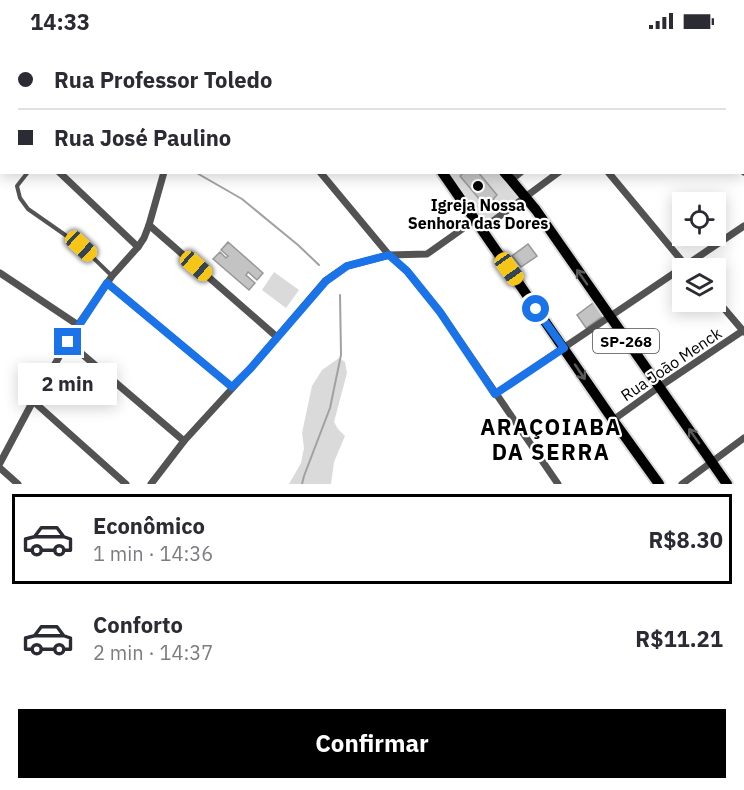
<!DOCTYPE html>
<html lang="pt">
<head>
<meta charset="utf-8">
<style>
	:root { --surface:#fff; --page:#f2f2f3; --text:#2b2b33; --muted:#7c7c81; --line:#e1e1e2; --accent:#000 }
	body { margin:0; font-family:"IBM Plex Sans",sans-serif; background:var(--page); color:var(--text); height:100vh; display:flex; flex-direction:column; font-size:22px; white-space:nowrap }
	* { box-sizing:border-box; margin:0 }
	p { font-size:20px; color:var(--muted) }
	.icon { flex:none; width:33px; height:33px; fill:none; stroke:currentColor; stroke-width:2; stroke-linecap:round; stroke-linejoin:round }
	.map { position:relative; height:442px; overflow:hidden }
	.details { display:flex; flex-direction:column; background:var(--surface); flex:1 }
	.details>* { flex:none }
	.top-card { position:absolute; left:0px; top:0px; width:744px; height:132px; box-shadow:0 3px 15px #0003; display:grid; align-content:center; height:132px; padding:0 18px; background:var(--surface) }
	.tools { position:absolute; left:672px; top:150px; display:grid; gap:12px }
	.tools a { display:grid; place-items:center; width:54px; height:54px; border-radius:0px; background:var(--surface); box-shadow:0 3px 15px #0003; font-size:30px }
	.end { position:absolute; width:27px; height:27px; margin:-14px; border:8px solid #1a73e8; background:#fff; box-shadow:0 0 0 3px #fff }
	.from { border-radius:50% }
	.bubble { position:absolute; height:42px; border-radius:0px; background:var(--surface); box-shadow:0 3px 15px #0003; font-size:20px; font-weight:700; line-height:42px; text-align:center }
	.car { position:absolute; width:18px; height:36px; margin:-18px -9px; border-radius:8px; box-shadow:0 0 4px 2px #0007; background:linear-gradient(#f5c518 24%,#345 0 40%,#f5c518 0 76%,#345 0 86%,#f5c518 0) }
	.top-card b { display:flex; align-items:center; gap:21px; height:57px; font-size:22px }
	.top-card b+b { border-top:2px solid var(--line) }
	.top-card i { width:15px; height:15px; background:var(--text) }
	ul { padding:10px 0 0; list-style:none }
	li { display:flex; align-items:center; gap:18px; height:90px; margin:0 12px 9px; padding:0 6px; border:3px solid transparent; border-radius:0px }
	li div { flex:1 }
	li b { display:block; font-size:22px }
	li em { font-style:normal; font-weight:700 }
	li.current { border-color:var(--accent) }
	li>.icon { width:54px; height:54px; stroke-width:1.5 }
	.button { display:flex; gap:12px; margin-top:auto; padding:12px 18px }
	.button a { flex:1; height:69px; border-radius:0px; background:var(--accent); color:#fff; font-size:24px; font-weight:700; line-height:69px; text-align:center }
	.status { display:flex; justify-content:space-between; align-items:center; height:42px; padding:0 30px; background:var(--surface); direction:ltr }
	.status svg { height:16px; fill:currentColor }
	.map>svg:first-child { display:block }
</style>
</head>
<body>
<div class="status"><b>14:33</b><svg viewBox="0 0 49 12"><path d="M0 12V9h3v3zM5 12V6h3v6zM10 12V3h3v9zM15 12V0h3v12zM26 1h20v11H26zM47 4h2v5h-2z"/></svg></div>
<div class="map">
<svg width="744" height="442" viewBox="0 0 744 442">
	<rect width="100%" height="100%" fill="#fff"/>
	<g fill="#dadada">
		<polygon points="444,131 502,131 523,155 482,186"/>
		<polygon points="274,230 299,248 286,266 262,248"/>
		<polygon points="339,316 345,320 347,331 334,380 338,387 345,394 334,420 331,442 289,442 301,421 304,406 302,391 312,344 322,328"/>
	</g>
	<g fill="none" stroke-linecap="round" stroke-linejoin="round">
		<g stroke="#a1a1a1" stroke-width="2">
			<polyline points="76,2 78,0"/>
			<polyline points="0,73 2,71"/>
			<polyline points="195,130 242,157 298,203 319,223"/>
			<polyline points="302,442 304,434 330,366 341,313 340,253"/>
		</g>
	</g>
	<g fill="#c3c3c3" stroke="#979797" stroke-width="1.5">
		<polygon points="464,130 478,130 497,153 494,156 494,161 491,163 487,162 485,164 460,134"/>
		<polygon points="228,200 263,231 257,238 248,230 246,233 255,241 249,248 213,217 220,210 226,216 228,214 221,208"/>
		<polygon points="528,202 537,214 521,225 512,214"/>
		<polygon points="593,261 603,274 586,286 577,273"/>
	</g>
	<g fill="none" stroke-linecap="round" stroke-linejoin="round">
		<defs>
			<g id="primary">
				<polyline points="353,0 353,2"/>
				<polyline points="363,0 364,2"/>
				<polyline points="442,130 613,378 659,442"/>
				<polyline points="504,130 511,138 536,168 727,442"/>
			</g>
		</defs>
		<use href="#primary" stroke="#dbdbdb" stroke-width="14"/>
		<g stroke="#535353" stroke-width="4">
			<polyline points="612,0 613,2"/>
			<polyline points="28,130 17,144 20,156 28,167 81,204 112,234"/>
		</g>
		<g stroke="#535353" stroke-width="7">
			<polyline points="197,0 199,2"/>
			<polyline points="492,0 493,2"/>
			<polyline points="281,2 286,0"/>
			<polyline points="463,2 465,0"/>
			<polyline points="742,42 744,42"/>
			<polyline points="0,115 2,114"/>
			<polyline points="742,128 744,130"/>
			<polyline points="59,130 138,205"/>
			<polyline points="320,130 389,213 407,229 440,270 558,442"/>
			<polyline points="608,130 687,225"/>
			<polyline points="511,138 521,130"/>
			<polyline points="149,183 277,295"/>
			<polyline points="481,188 559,130"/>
			<polyline points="0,231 78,283"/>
			<polyline points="107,241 232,345"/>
			<polyline points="716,257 744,290"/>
			<polyline points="68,300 184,399"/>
			<polyline points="495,352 744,184"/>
			<polyline points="33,359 126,442"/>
			<polyline points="613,378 659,345 744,288"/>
			<polyline points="0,421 33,359 78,283 112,234 138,205 144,196 149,183 164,130"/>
			<polyline points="0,426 18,442"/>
			<polyline points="151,442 184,399 250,327 325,239 347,224 389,213 427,212 475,178"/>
			<polyline points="682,442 744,396"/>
		</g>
		<use href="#primary" stroke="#000" stroke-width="10"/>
	</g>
	<defs><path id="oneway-shaft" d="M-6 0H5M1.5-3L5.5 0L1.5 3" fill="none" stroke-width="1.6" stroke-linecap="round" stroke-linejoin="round" transform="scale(1.5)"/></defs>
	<g stroke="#595959">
		<use href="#oneway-shaft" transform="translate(582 235) rotate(-125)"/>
		<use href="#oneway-shaft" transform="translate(580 330) rotate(56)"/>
		<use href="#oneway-shaft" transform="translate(694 394) rotate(-125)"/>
	</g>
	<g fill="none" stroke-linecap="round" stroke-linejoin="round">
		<polyline stroke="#1a73e8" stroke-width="8" points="68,300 107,241 232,345 250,327 326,239 347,224 389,213 407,229 440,270 495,352 564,306 536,267"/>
	</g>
	<circle fill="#000" stroke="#fff" stroke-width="2" cx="478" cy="144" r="6"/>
	<g text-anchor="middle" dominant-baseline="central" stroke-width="4.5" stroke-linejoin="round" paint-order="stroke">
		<rect fill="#fff" stroke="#4c4c4c" stroke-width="1.5" x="593" y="287" width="66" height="24" rx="4.5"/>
		<g font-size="15" font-weight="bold" fill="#000">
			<text x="626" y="299">SP-268</text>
		</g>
		<g font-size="16" font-weight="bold" fill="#000" stroke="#fff">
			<text x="478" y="163">Igreja Nossa<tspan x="478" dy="18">Senhora das Dores</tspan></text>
		</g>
		<g font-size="16" fill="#000" stroke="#fff">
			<text transform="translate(671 322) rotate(-34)">Rua João Menck</text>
		</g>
		<g font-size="22" font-weight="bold" letter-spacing="1.5" fill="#000" stroke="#fff">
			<text x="551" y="384">ARAÇOIABA<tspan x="551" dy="25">DA SERRA</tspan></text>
		</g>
	</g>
</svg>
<div class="tools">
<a><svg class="icon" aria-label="locate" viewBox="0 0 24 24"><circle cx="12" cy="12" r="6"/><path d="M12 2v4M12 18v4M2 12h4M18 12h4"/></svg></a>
<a><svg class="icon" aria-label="layers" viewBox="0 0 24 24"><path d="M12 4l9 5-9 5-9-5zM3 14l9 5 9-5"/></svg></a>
</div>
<i class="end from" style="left:536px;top:267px"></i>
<i class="end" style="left:68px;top:300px"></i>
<div class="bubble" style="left:18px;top:321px;width:99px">2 min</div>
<i class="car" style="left:81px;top:204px;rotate:133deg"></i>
<i class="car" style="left:196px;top:224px;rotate:131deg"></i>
<i class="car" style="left:509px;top:227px;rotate:145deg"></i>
<div class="top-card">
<b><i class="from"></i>Rua Professor Toledo</b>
<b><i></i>Rua José Paulino</b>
</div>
</div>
<section class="details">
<ul>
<li class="current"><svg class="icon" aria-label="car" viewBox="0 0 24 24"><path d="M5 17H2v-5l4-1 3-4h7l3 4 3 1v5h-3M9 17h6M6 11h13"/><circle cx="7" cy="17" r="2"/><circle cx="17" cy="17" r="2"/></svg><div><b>Econômico</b><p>1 min · 14:36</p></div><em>R$8.30</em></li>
<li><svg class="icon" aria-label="car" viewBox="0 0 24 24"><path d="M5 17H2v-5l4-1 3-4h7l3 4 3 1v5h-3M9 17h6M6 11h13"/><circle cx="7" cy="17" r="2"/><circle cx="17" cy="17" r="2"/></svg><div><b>Conforto</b><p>2 min · 14:37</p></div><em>R$11.21</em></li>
</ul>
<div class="button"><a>Confirmar</a></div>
</section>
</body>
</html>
